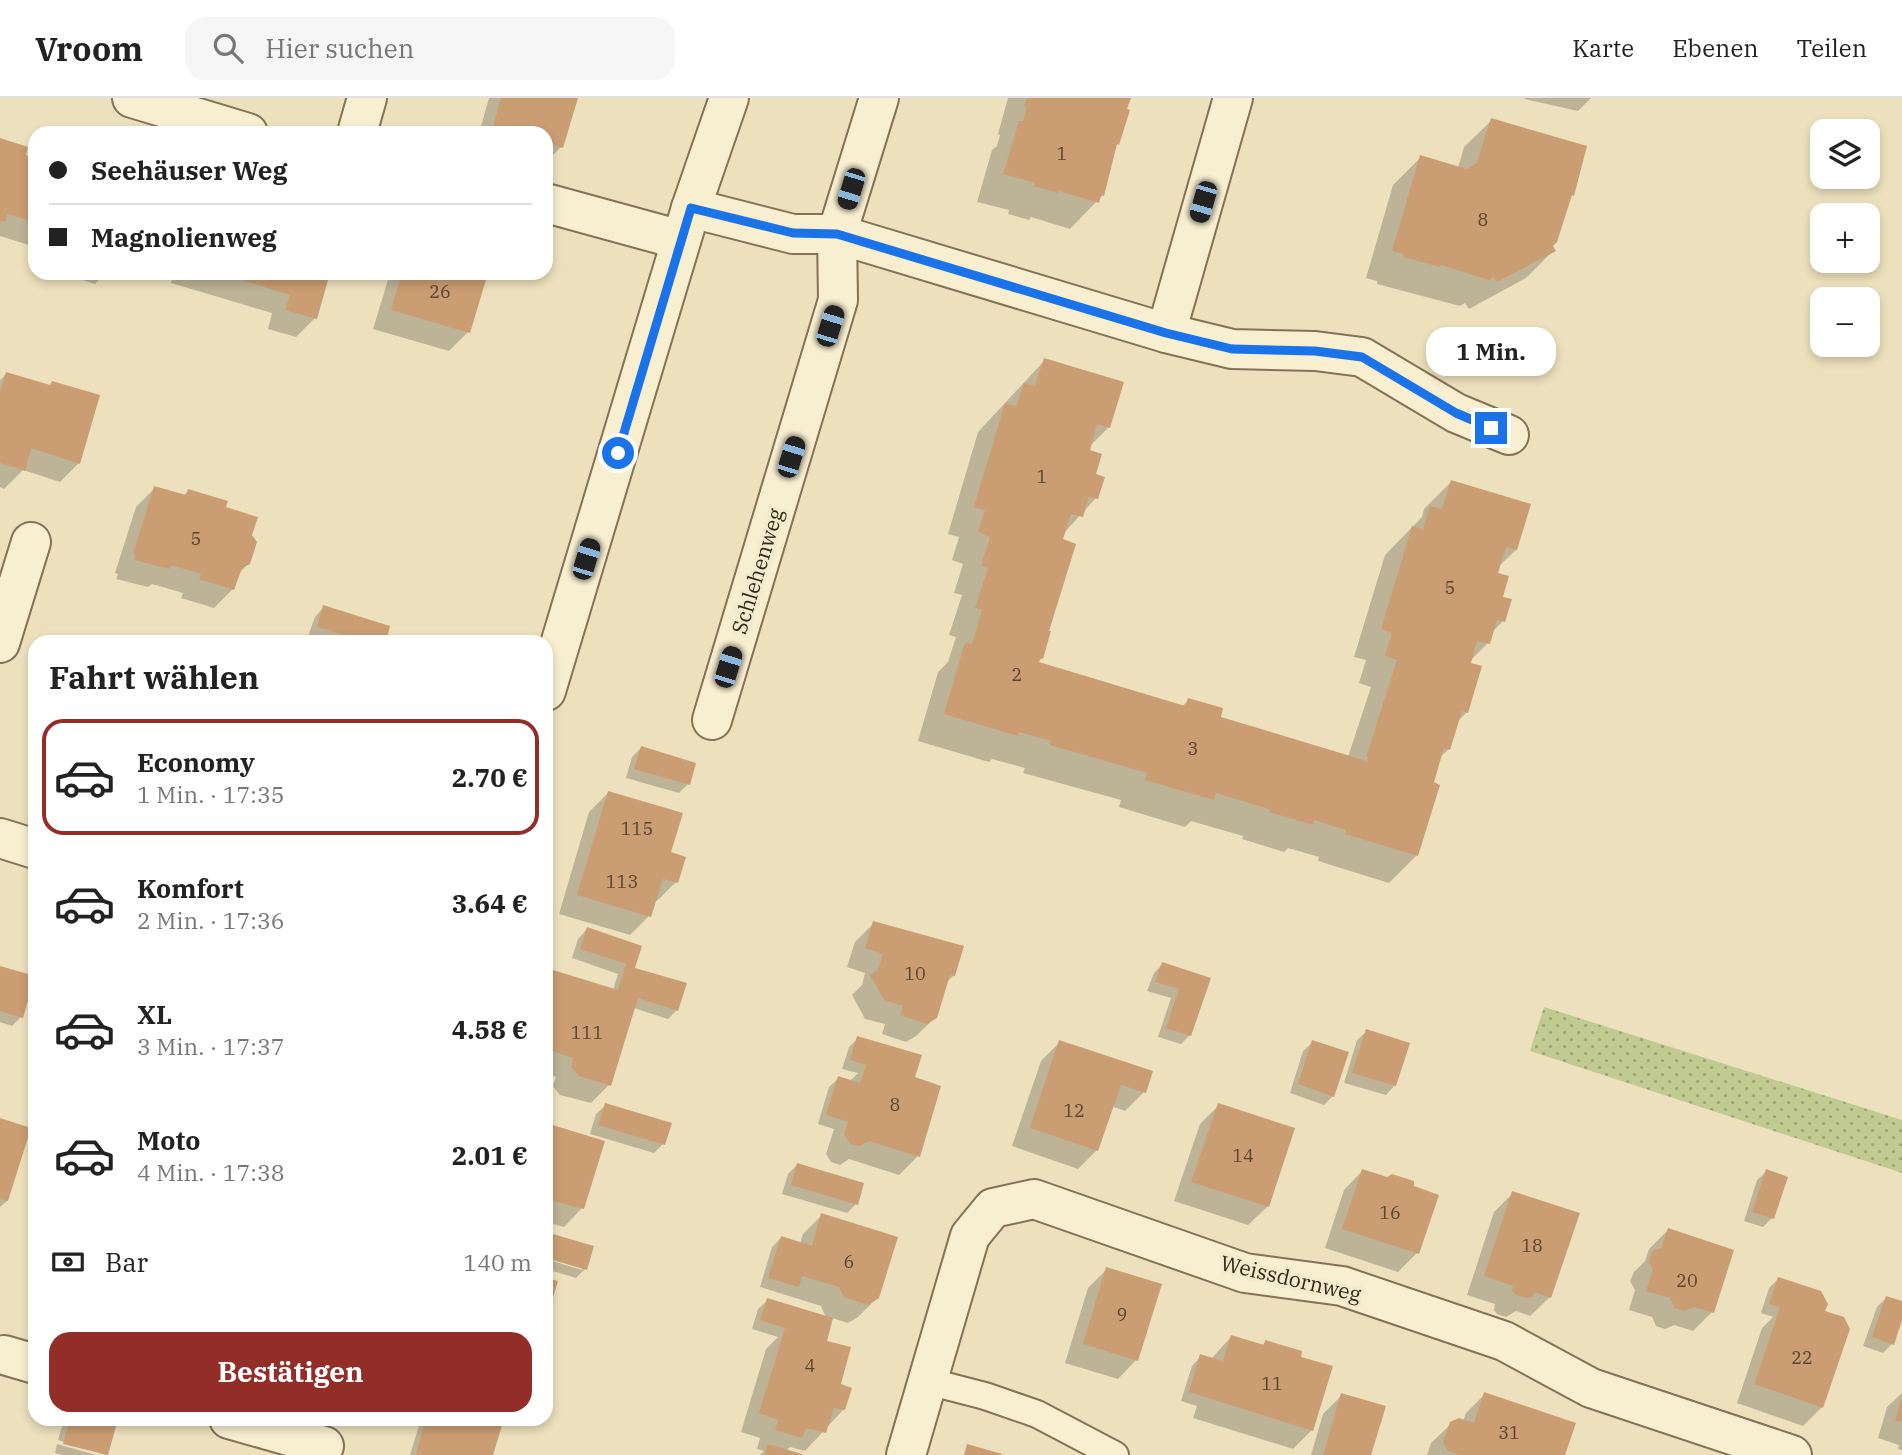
<!DOCTYPE html>
<html lang="de">
<head>
<meta charset="utf-8">
<style>
	:root { --surface:#fff; --page:#f6f6f6; --text:#222; --muted:#767676; --line:#e0e0e0; --accent:#922d27 }
	body { margin:0; font-family:"IBM Plex Serif",serif; background:var(--page); color:var(--text); height:100vh; display:flex; flex-direction:column; font-size:26px; white-space:nowrap }
	* { box-sizing:border-box; margin:0 }
	p { font-size:23px; color:var(--muted) }
	.icon { flex:none; width:38px; height:38px; fill:none; stroke:currentColor; stroke-width:2; stroke-linecap:round; stroke-linejoin:round }
	.map { position:relative; flex:1; overflow:hidden }
	.details { position:absolute; left:28px; top:537px; width:525px; height:791px; display:flex; flex-direction:column; background:var(--surface); border-radius:21px; box-shadow:0 4px 10px #0003 }
	.details>* { flex:none }
	.top-card { position:absolute; left:28px; top:28px; width:525px; height:154px; border-radius:21px; box-shadow:0 4px 10px #0003; display:grid; align-content:center; height:154px; padding:0 21px; background:var(--surface) }
	.buttons { position:absolute; left:1810px; top:21px; display:grid; gap:14px }
	.buttons a { display:grid; place-items:center; width:70px; height:70px; border-radius:14px; background:var(--surface); box-shadow:0 4px 10px #0003; font-size:35px }
	.end { position:absolute; width:32px; height:32px; margin:-16px; border:9px solid #1a73e8; background:#fff; box-shadow:0 0 0 4px #fff }
	.from { border-radius:50% }
	.bubble { position:absolute; height:49px; border-radius:21px; background:var(--surface); box-shadow:0 4px 10px #0003; font-size:23px; font-weight:800; line-height:49px; text-align:center }
	.car { position:absolute; width:21px; height:42px; margin:-21px -10px; border-radius:9px; box-shadow:0 0 5px 2px #0007; background:linear-gradient(#222 24%,#8ab4d8 0 40%,#222 0 76%,#8ab4d8 0 86%,#222 0) }
	.top-card b { display:flex; align-items:center; gap:24px; height:66px; font-size:26px }
	.top-card b+b { border-top:2px solid var(--line) }
	.top-card i { width:18px; height:18px; background:var(--text) }
	ul { padding:0; list-style:none }
	li { display:flex; align-items:center; gap:21px; height:116px; margin:0 14px 10px; padding:0 7px; border:4px solid transparent; border-radius:21px }
	li div { flex:1 }
	li b { display:block; font-size:26px }
	li em { font-style:normal; font-weight:800 }
	li.current { border-color:var(--accent) }
	li>.icon { width:63px; height:63px; stroke-width:1.5 }
	h2 { padding:0 21px; font-size:32px; line-height:84px }
	.pay { display:flex; align-items:center; gap:18px; height:77px; padding:0 21px; font-size:26px }
	.pay p { margin-inline-start:auto }
	.button { display:flex; gap:14px; margin-top:auto; padding:14px 21px }
	.button a { flex:1; height:80px; border-radius:21px; background:var(--accent); color:#fff; font-size:28px; font-weight:800; line-height:80px; text-align:center }
	header { display:flex; align-items:center; gap:42px; box-sizing:border-box; height:98px; padding:0 35px; background:var(--surface); border-bottom:2px solid var(--line) }
	header strong { font-size:33px }
	nav { display:flex; gap:38px; margin-inline-start:auto; font-size:24px }
	.search { width:490px; height:63px; background:var(--page); display:flex; align-items:center; gap:18px; box-sizing:border-box; padding:0 24px; border-radius:21px; color:var(--muted); font-size:26px }
	.map>svg:first-child { display:block }
</style>
</head>
<body>
<header>
<strong>Vroom</strong>
<div class="search"><svg class="icon" aria-label="search" viewBox="0 0 24 24"><circle cx="10" cy="10" r="6"/><path d="M15 15l6 6"/></svg>Hier suchen</div>
<nav><a>Karte</a><a>Ebenen</a><a>Teilen</a></nav>
</header>
<div class="map">
<svg width="1902" height="1357" viewBox="0 0 1902 1357">
	<defs>
		<pattern id="grass-dots" width="8" height="8" patternUnits="userSpaceOnUse" patternTransform="scale(1.75)"><rect width="8" height="8" fill="#c0ca91"/><path d="M2 2h.1M6 6h.1" fill="none" stroke="#9da476" stroke-width="1.8" stroke-linecap="round"/></pattern>
	</defs>
	<rect width="100%" height="100%" fill="#ede1bd"/>
	<polygon fill="url(#grass-dots)" points="1544,909 1902,1022 1902,1075 1530,953"/>
	<g fill="#0003">
		<polygon points="489,0 576,0 561,49 546,64 546,35 479,35"/>
		<polygon points="1008,0 1129,0 1103,97 1070,131 1031,119 1029,122 1008,116 1009,112 977,104 992,52 997,48 1000,37 998,36"/>
		<polygon points="1591,0 1578,13 1524,1 1525,0"/>
		<polygon points="1492,22 1572,97 1569,100 1551,148 1554,152 1526,180 1469,211 1465,205 1460,208 1377,186 1377,183 1366,180 1393,87 1421,59 1458,70 1464,49"/>
		<polygon points="0,42 24,59 35,62 35,149 0,138"/>
		<polygon points="77,175 105,175 95,186 76,180"/>
		<polygon points="174,175 328,175 315,220 296,239 268,231 272,215 171,185"/>
		<polygon points="390,175 486,175 468,234 449,253 373,231"/>
		<polygon points="1045,262 1109,329 1089,349 1096,400 1063,436 1042,560 1036,565 1182,609 1188,602 1219,620 1348,659 1371,589 1359,585 1366,562 1354,559 1385,457 1422,419 1424,411 1451,384 1516,452 1497,470 1503,523 1491,535 1488,545 1467,566 1467,614 1457,624 1449,651 1438,661 1417,757 1389,785 1318,763 1319,759 1288,750 1284,754 1242,741 1243,738 1191,723 1185,729 1119,709 1121,702 1023,675 1025,670 992,661 989,664 918,643 938,574 948,564 956,539 949,537 962,497 954,495 963,466 952,462 959,439 948,436 978,334"/>
		<polygon points="6,276 79,365 60,384 23,372 4,391 0,389 0,282"/>
		<polygon points="155,390 183,398 188,393 224,411 251,437 249,465 238,476 233,491 214,510 181,500 183,495 152,486 148,489 116,481 118,476 115,475 136,409"/>
		<polygon points="324,509 388,529 384,544 328,544 308,538 315,519"/>
		<polygon points="641,650 688,686 679,695 626,680 632,659"/>
		<polygon points="608,695 669,755 676,784 657,803 655,802 649,818 630,837 559,816 589,714"/>
		<polygon points="874,825 962,849 954,877 946,885 936,919 916,938 906,944 882,936 885,926 865,921 852,897 862,887 865,875 847,869 855,844"/>
		<polygon points="587,831 677,912 668,921 634,910 609,987 591,1005 560,997 553,988 556,979 546,976 546,882 554,874 613,892 618,876 572,860 578,841"/>
		<polygon points="1163,866 1208,881 1190,937 1181,946 1158,939 1171,900 1147,893 1154,875"/>
		<polygon points="0,870 21,919 12,928 0,924"/>
		<polygon points="1367,933 1395,987 1386,997 1344,985 1357,942"/>
		<polygon points="858,940 913,978 918,1058 899,1077 849,1061 840,1067 831,1064 826,1056 834,1031 818,1026 829,989 839,980 850,983 858,975 842,971 849,949"/>
		<polygon points="1060,944 1144,994 1125,1013 1111,1008 1097,1052 1078,1071 1012,1048 1041,963"/>
		<polygon points="1313,944 1333,998 1324,1007 1290,995 1303,953"/>
		<polygon points="606,1007 663,1046 654,1055 590,1036 596,1016"/>
		<polygon points="1219,1007 1293,1032 1267,1109 1248,1127 1174,1103 1200,1026"/>
		<polygon points="0,1022 7,1103 0,1109"/>
		<polygon points="546,1027 582,1110 564,1129 546,1124"/>
		<polygon points="797,1067 856,1106 847,1115 782,1096 788,1076"/>
		<polygon points="1362,1073 1417,1155 1398,1174 1325,1150 1344,1092"/>
		<polygon points="1767,1073 1772,1120 1763,1129 1744,1123 1757,1082"/>
		<polygon points="1513,1095 1577,1117 1549,1200 1530,1218 1516,1213 1506,1219 1497,1216 1494,1212 1495,1206 1467,1197 1494,1114"/>
		<polygon points="822,1117 877,1200 858,1219 848,1225 832,1220 825,1243 839,1287 844,1311 805,1353 790,1349 786,1353 798,1357 760,1357 764,1353 757,1351 760,1340 741,1334 766,1251 778,1239 752,1231 758,1211 768,1202 826,1220 821,1208 760,1189 772,1149 781,1140 800,1146 803,1136"/>
		<polygon points="1668,1132 1712,1214 1693,1233 1674,1227 1665,1231 1656,1228 1652,1219 1629,1212 1635,1192 1630,1183 1634,1174 1645,1163 1649,1151"/>
		<polygon points="546,1136 585,1171 576,1180 546,1171 546,1161 582,1172 582,1169 546,1158"/>
		<polygon points="1107,1171 1136,1262 1118,1281 1065,1265 1088,1190"/>
		<polygon points="1778,1181 1822,1309 1803,1328 1737,1305 1762,1230 1773,1219 1761,1215 1769,1190"/>
		<polygon points="1886,1200 1902,1205 1902,1216 1892,1246 1883,1255 1863,1248 1877,1209"/>
		<polygon points="1231,1239 1261,1248 1266,1244 1312,1332 1293,1351 1193,1320 1197,1308 1181,1303 1192,1268 1201,1258 1211,1261"/>
		<polygon points="1902,1295 1902,1352 1898,1351 1899,1347 1878,1340 1887,1309"/>
		<polygon points="1485,1296 1564,1357 1427,1357 1431,1345 1451,1326 1463,1323 1466,1315"/>
		<polygon points="1342,1297 1370,1357 1311,1357 1323,1316"/>
		<polygon points="64,1321 117,1321 106,1357 58,1342"/>
		<polygon points="421,1321 502,1321 491,1357 410,1357"/>
		<polygon points="57,1346 96,1357 62,1357 55,1355"/>
	</g>
	<g fill="#cb9d73">
		<polygon points="501,0 578,0 563,50 546,44 546,35 515,35 493,28"/>
		<polygon points="1027,0 1131,0 1127,11 1130,12 1119,47 1117,46 1104,98 1101,97 1099,105 1059,93 1058,95 1034,88 1035,85 1003,76 1019,23 1023,23 1027,9 1024,8"/>
		<polygon points="1491,20 1587,48 1574,98 1572,97 1557,144 1553,148 1556,153 1497,184 1493,179 1489,182 1441,167 1440,169 1403,159 1404,156 1392,153 1420,57 1467,71 1477,65"/>
		<polygon points="0,40 28,49 26,57 35,60 35,124 7,116 5,124 0,123"/>
		<polygon points="220,175 330,175 317,221 285,212 290,197"/>
		<polygon points="402,175 488,175 470,235 391,212"/>
		<polygon points="1044,260 1124,284 1110,330 1097,326 1090,352 1102,356 1096,376 1105,379 1098,401 1089,399 1083,419 1071,416 1063,441 1076,446 1049,533 1051,533 1043,561 1041,560 1039,564 1185,608 1188,600 1223,610 1221,619 1367,663 1368,659 1366,659 1397,562 1385,558 1392,535 1381,531 1412,428 1423,431 1430,408 1442,411 1451,382 1531,406 1517,452 1506,449 1498,475 1509,478 1503,499 1512,501 1505,524 1497,522 1490,546 1477,543 1471,565 1482,568 1468,615 1462,613 1450,652 1444,650 1434,684 1440,687 1418,758 1345,736 1346,732 1314,722 1313,727 1269,714 1269,711 1216,695 1214,702 1145,682 1147,675 1050,647 1051,643 1019,634 1018,638 944,616 965,544 972,546 982,512 975,510 988,470 981,468 990,439 978,434 985,412 974,409 1005,305 1016,308 1024,285 1035,288"/>
		<polygon points="6,274 50,287 52,283 100,297 80,366 31,350 25,373 0,365 0,294"/>
		<polygon points="154,388 186,397 188,391 228,403 226,409 258,419 252,437 257,444 250,466 242,470 234,492 199,481 201,476 171,467 169,471 134,462 135,457 133,456"/>
		<polygon points="323,507 390,528 386,544 342,544 344,537 317,529"/>
		<polygon points="641,648 696,665 690,687 634,671"/>
		<polygon points="608,693 683,715 671,754 686,759 678,785 663,781 651,819 577,797"/>
		<polygon points="873,823 964,848 955,878 950,877 937,920 927,926 900,917 903,908 884,902 870,877 878,872 883,856 865,850"/>
		<polygon points="587,829 642,848 635,870 687,885 678,913 638,900 611,988 579,978 571,969 573,960 546,951 548,910 546,910 546,896 553,872 618,892 626,866 580,851"/>
		<polygon points="1162,864 1211,880 1191,938 1166,930 1179,891 1155,884"/>
		<polygon points="0,868 35,878 23,920 0,913"/>
		<polygon points="1366,931 1410,945 1396,988 1352,975"/>
		<polygon points="857,938 922,957 915,979 941,988 920,1059 869,1043 860,1048 850,1046 844,1036 848,1024 826,1017 838,978 860,985 866,967 850,962"/>
		<polygon points="1059,942 1153,973 1146,995 1121,987 1098,1053 1030,1030"/>
		<polygon points="1312,942 1349,954 1334,999 1298,986"/>
		<polygon points="605,1005 672,1025 665,1047 598,1027"/>
		<polygon points="1218,1005 1295,1030 1269,1109 1191,1084"/>
		<polygon points="0,1020 31,1030 8,1103 0,1101"/>
		<polygon points="546,1025 605,1043 584,1111 546,1101"/>
		<polygon points="797,1065 864,1085 858,1107 791,1087"/>
		<polygon points="1362,1071 1387,1079 1392,1076 1414,1083 1414,1088 1439,1097 1419,1156 1342,1131"/>
		<polygon points="1766,1071 1788,1079 1774,1121 1752,1114"/>
		<polygon points="1512,1093 1580,1115 1551,1200 1534,1194 1533,1199 1526,1200 1516,1197 1512,1192 1513,1188 1484,1178"/>
		<polygon points="821,1115 898,1139 879,1200 868,1207 844,1199 839,1189 802,1178 799,1189 768,1180 781,1138 812,1148"/>
		<polygon points="1668,1130 1734,1152 1714,1215 1694,1209 1685,1213 1675,1210 1670,1200 1646,1193 1653,1172 1649,1164 1652,1153 1661,1150"/>
		<polygon points="546,1134 594,1148 587,1172 546,1160"/>
		<polygon points="1106,1169 1162,1186 1138,1263 1083,1246"/>
		<polygon points="1778,1179 1821,1193 1828,1206 1825,1213 1844,1219 1850,1231 1823,1310 1754,1286 1780,1209 1769,1206"/>
		<polygon points="546,1180 558,1183 547,1220 546,1220"/>
		<polygon points="1886,1198 1902,1203 1902,1222 1894,1247 1872,1239"/>
		<polygon points="767,1200 833,1220 827,1243 851,1249 841,1286 852,1290 845,1312 834,1310 826,1335 806,1330 802,1340 775,1332 778,1322 759,1315 785,1230 760,1222"/>
		<polygon points="1231,1237 1264,1247 1265,1242 1302,1253 1301,1259 1333,1268 1313,1333 1189,1294 1200,1256 1223,1263"/>
		<polygon points="1484,1294 1576,1325 1565,1357 1459,1357 1448,1353 1443,1344 1450,1324 1459,1320 1474,1325"/>
		<polygon points="1341,1295 1386,1308 1371,1357 1323,1357"/>
		<polygon points="1901,1302 1902,1302 1902,1324 1895,1322"/>
		<polygon points="70,1321 118,1321 108,1357 63,1346"/>
		<polygon points="426,1321 504,1321 493,1357 420,1357 416,1356"/>
		<polygon points="768,1346 802,1356 802,1357 765,1357"/>
		<polygon points="967,1346 1002,1356 1001,1357 964,1357"/>
	</g>
	<g fill="none" stroke-linecap="round" stroke-linejoin="round">
		<defs>
			<polyline id="lane" points="927,1283 985,1298 1037,1316 1115,1357"/>
			<g id="street">
				<polyline points="132,0 248,35"/>
				<polyline points="357,35 367,0"/>
				<polyline points="546,105 681,142"/>
				<polyline points="691,110 793,136 837,136 1166,235 1232,251 1315,253 1362,259 1456,315 1509,337"/>
				<polyline points="1166,235 1233,0"/>
				<polyline points="0,545 31,444"/>
				<polyline points="546,593 691,110 729,0"/>
				<polyline points="712,622 838,202 837,136 879,0"/>
				<polyline points="0,740 35,751"/>
				<polyline points="4,1257 35,1266"/>
				<polyline points="229,1321 324,1348"/>
				<polyline points="906,1357 970,1138 993,1110 1034,1101 1245,1175 1342,1188 1504,1243 1591,1290 1792,1357"/>
			</g>
		</defs>
		<use href="#lane" stroke="#847156" stroke-width="30"/>
		<use href="#street" stroke="#847156" stroke-width="42"/>
		<use href="#lane" stroke="#f8eed0" stroke-width="26"/>
		<use href="#street" stroke="#f8eed0" stroke-width="38"/>
	</g>
	<g fill="none" stroke-linecap="round" stroke-linejoin="round">
		<polyline stroke="#1a73e8" stroke-width="9" points="618,355 691,110 793,135 837,136 1166,235 1232,251 1315,253 1362,259 1456,315 1491,330"/>
	</g>
	<g text-anchor="middle" dominant-baseline="central" stroke-width="7" stroke-linejoin="round" paint-order="stroke">
		<g font-size="18" fill="#5a4531">
			<text x="1062" y="55">1</text>
			<text x="1483" y="121">8</text>
			<text x="440" y="193">26</text>
			<text x="1042" y="378">1</text>
			<text x="196" y="440">5</text>
			<text x="1450" y="489">5</text>
			<text x="1017" y="576">2</text>
			<text x="1193" y="650">3</text>
			<text x="637" y="730">115</text>
			<text x="622" y="783">113</text>
			<text x="915" y="875">10</text>
			<text x="587" y="934">111</text>
			<text x="895" y="1006">8</text>
			<text x="1074" y="1012">12</text>
			<text x="1243" y="1057">14</text>
			<text x="1390" y="1114">16</text>
			<text x="1532" y="1147">18</text>
			<text x="849" y="1163">6</text>
			<text x="1687" y="1182">20</text>
			<text x="1122" y="1216">9</text>
			<text x="1802" y="1259">22</text>
			<text x="810" y="1267">4</text>
			<text x="1272" y="1285">11</text>
			<text x="1509" y="1334">31</text>
		</g>
		<g font-size="21" fill="#34281b" stroke="#f4ebcc">
			<text transform="translate(757 473) rotate(-73)">Schlehenweg</text>
			<text transform="translate(1291 1180) rotate(13)">Weissdornweg</text>
		</g>
	</g>
</svg>
<div class="buttons">
<a><svg class="icon" aria-label="layers" viewBox="0 0 24 24"><path d="M12 4l9 5-9 5-9-5zM3 14l9 5 9-5"/></svg></a>
<a>+</a>
<a>−</a>
</div>
<i class="end from" style="left:618px;top:355px"></i>
<i class="end" style="left:1491px;top:330px"></i>
<div class="bubble" style="left:1426px;top:229px;width:130px">1 Min.</div>
<i class="car" style="left:851px;top:91px;rotate:197deg"></i>
<i class="car" style="left:1203px;top:104px;rotate:196deg"></i>
<i class="car" style="left:830px;top:228px;rotate:17deg"></i>
<i class="car" style="left:791px;top:359px;rotate:17deg"></i>
<i class="car" style="left:586px;top:461px;rotate:17deg"></i>
<i class="car" style="left:728px;top:569px;rotate:17deg"></i>
<div class="top-card">
<b><i class="from"></i>Seehäuser Weg</b>
<b><i></i>Magnolienweg</b>
</div>
<section class="details">
<h2>Fahrt wählen</h2>
<ul>
<li class="current"><svg class="icon" aria-label="car" viewBox="0 0 24 24"><path d="M5 17H2v-5l4-1 3-4h7l3 4 3 1v5h-3M9 17h6M6 11h13"/><circle cx="7" cy="17" r="2"/><circle cx="17" cy="17" r="2"/></svg><div><b>Economy</b><p>1 Min. · 17:35</p></div><em>2.70 €</em></li>
<li><svg class="icon" aria-label="car" viewBox="0 0 24 24"><path d="M5 17H2v-5l4-1 3-4h7l3 4 3 1v5h-3M9 17h6M6 11h13"/><circle cx="7" cy="17" r="2"/><circle cx="17" cy="17" r="2"/></svg><div><b>Komfort</b><p>2 Min. · 17:36</p></div><em>3.64 €</em></li>
<li><svg class="icon" aria-label="car" viewBox="0 0 24 24"><path d="M5 17H2v-5l4-1 3-4h7l3 4 3 1v5h-3M9 17h6M6 11h13"/><circle cx="7" cy="17" r="2"/><circle cx="17" cy="17" r="2"/></svg><div><b>XL</b><p>3 Min. · 17:37</p></div><em>4.58 €</em></li>
<li><svg class="icon" aria-label="car" viewBox="0 0 24 24"><path d="M5 17H2v-5l4-1 3-4h7l3 4 3 1v5h-3M9 17h6M6 11h13"/><circle cx="7" cy="17" r="2"/><circle cx="17" cy="17" r="2"/></svg><div><b>Moto</b><p>4 Min. · 17:38</p></div><em>2.01 €</em></li>
</ul>
<div class="pay"><svg class="icon" aria-label="cash" viewBox="0 0 24 24"><path d="M3 7h18v10H3z"/><circle cx="12" cy="12" r="2"/></svg>Bar<p>140 m</p></div>
<div class="button"><a>Bestätigen</a></div>
</section>
</div>
</body>
</html>
